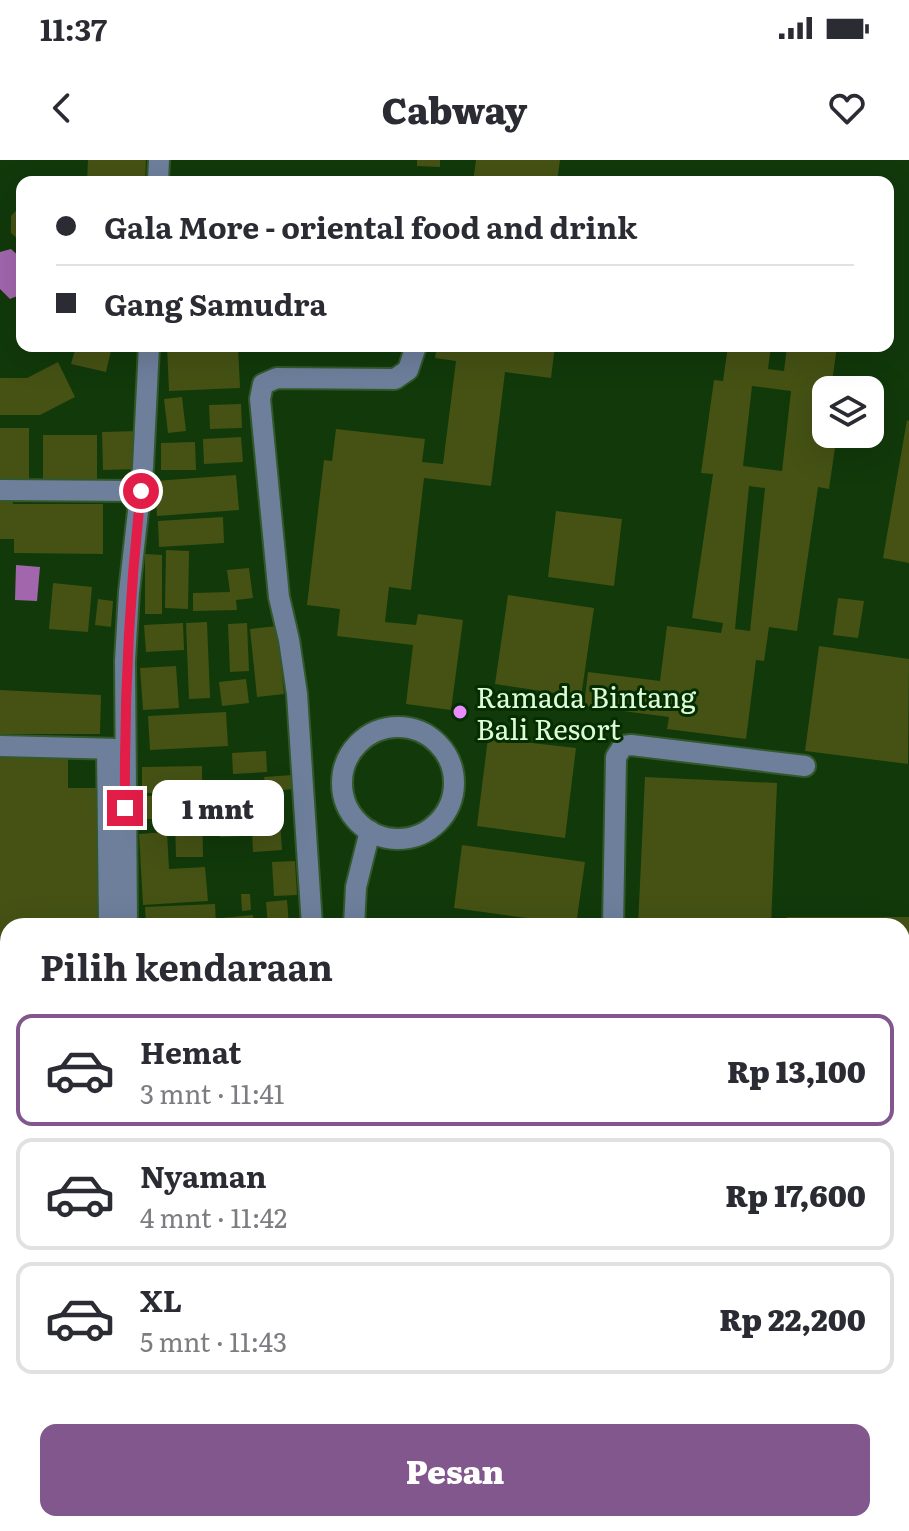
<!DOCTYPE html>
<html lang="id">
<head>
<meta charset="utf-8">
<style>
	:root { --surface:#fff; --page:#f2f2f3; --text:#2b2b33; --muted:#7c7c81; --line:#e1e1e2; --accent:#81578d }
	body { margin:0; font-family:Literata,serif; background:var(--page); color:var(--text); height:100vh; display:flex; flex-direction:column; font-size:30px; white-space:nowrap }
	* { box-sizing:border-box; margin:0 }
	p { font-size:26px; color:var(--muted) }
	.icon { flex:none; width:44px; height:44px; fill:none; stroke:currentColor; stroke-width:2; stroke-linecap:round; stroke-linejoin:round }
	.map { position:relative; flex:1; overflow:hidden }
	.details { position:absolute; left:0px; top:758px; width:910px; height:614px; display:flex; flex-direction:column; background:var(--surface); border-radius:24px 24px 0 0; box-shadow:0 8px 32px #0002 }
	.details>* { flex:none }
	.hud { position:absolute; left:16px; top:16px; width:878px; height:176px; border-radius:16px; box-shadow:0 8px 32px #0002; display:grid; align-content:center; height:176px; padding:0 40px; background:var(--surface) }
	.tools { position:absolute; left:812px; top:216px; display:grid; gap:16px }
	.tools a { display:grid; place-items:center; width:72px; height:72px; border-radius:16px; background:var(--surface); box-shadow:0 8px 32px #0002; font-size:40px }
	.end { position:absolute; width:36px; height:36px; margin:-18px; border:10px solid #e11d48; background:#fff; box-shadow:0 0 0 4px #fff }
	.from { border-radius:50% }
	.bubble { position:absolute; height:56px; border-radius:16px; background:var(--surface); box-shadow:0 8px 32px #0002; font-size:26px; font-weight:800; line-height:56px; text-align:center }
	.hud b { display:flex; align-items:center; gap:28px; height:76px; font-size:30px }
	.hud b+b { border-top:2px solid var(--line) }
	.hud i { width:20px; height:20px; background:var(--text) }
	ul { padding:0; list-style:none }
	li { display:flex; align-items:center; gap:24px; height:112px; margin:0 16px 12px; padding:0 24px; border:4px solid var(--line); border-radius:16px }
	li div { flex:1 }
	li b { display:block; font-size:30px }
	li em { font-style:normal; font-weight:800 }
	li.current { border-color:var(--accent) }
	li>.icon { width:72px; height:72px; stroke-width:1.5 }
	h2 { padding:0 40px; font-size:36px; line-height:96px }
	.primary-button { display:flex; gap:16px; margin-top:auto; padding:16px 40px }
	.primary-button a { flex:1; height:92px; border-radius:16px; background:var(--accent); color:#fff; font-size:32px; font-weight:800; line-height:92px; text-align:center }
	.status { display:flex; justify-content:space-between; align-items:center; height:56px; padding:0 40px; background:var(--surface); direction:ltr }
	.status svg { height:22px; fill:currentColor }
	header { display:flex; justify-content:space-between; align-items:center; height:104px; padding:0 40px; background:var(--surface); font-size:36px; font-weight:800 }
	.map>svg:first-child { display:block }
</style>
</head>
<body>
<div class="status"><b>11:37</b><svg viewBox="0 0 49 12"><path d="M0 12V9h3v3zM5 12V6h3v6zM10 12V3h3v9zM15 12V0h3v12zM26 1h20v11H26zM47 4h2v5h-2z"/></svg></div>
<header><svg class="icon" aria-label="back" viewBox="0 0 24 24"><path d="M15 5l-7 7 7 7"/></svg>Cabway<svg class="icon" aria-label="heart" viewBox="0 0 24 24"><path d="M12 20l-8-8c-3-5 5-10 8-4 3-6 11-1 8 4z"/></svg></header>
<div class="map">
<svg width="909" height="1371" viewBox="0 0 909 1371">
	<rect width="100%" height="100%" fill="#11390a"/>
	<polygon fill="#7e5a0a" points="48,1364 230,1364 229,1371 47,1371"/>
	<g fill="#a266ad">
		<polygon points="11,89 22,99 22,134 10,139 0,129 0,92"/>
		<polygon points="16,405 40,407 37,441 15,440"/>
	</g>
	<g fill="#455214" fill-rule="evenodd">
		<polygon points="88,0 146,0 145,22 87,22"/>
		<polygon points="417,0 440,0 440,7 417,6"/>
		<polygon points="476,0 560,0 557,22 473,22"/>
		<polygon points="22,44 22,83 11,73 11,56"/>
		<polygon points="76,186 112,186 106,212 71,204"/>
		<polygon points="167,186 238,186 240,228 169,231"/>
		<polygon points="437,186 555,186 551,218 505,212 491,326 424,318 411,430 389,427 385,462 416,465 418,454 463,460 451,550 406,544 413,485 337,476 340,449 307,445 324,300 332,301 336,269 425,279 422,302 443,304 456,201 435,198"/>
		<path d="M728 186H771L768 209 784 211 787 186H837L831 230H826V274H837L829 329 818 327 797 471 769 467 764 501 756 500 746 579 667 569 669 557 584 546 588 512 660 521 667 466 721 473 723 463 692 458 713 314 701 313 714 220 723 221ZM752 226 791 231 782 311 743 306ZM749 326 765 328 750 471 735 469Z"/>
		<polygon points="58,202 75,237 40,255 0,255 0,218 27,218"/>
		<polygon points="182,237 186,271 168,273 164,239"/>
		<polygon points="241,244 242,268 210,269 209,245"/>
		<polygon points="907,260 909,261 909,403 883,398"/>
		<rect x="0" y="268" width="29" height="58"/>
		<polygon points="139,271 140,309 103,310 102,272"/>
		<rect x="43" y="275" width="54" height="44"/>
		<polygon points="241,277 243,302 204,304 203,279"/>
		<polygon points="195,282 196,310 161,310 161,283"/>
		<polygon points="236,315 239,350 157,356 155,321"/>
		<polygon points="0,338 13,338 13,344 103,344 103,394 14,393 14,379 0,379"/>
		<polygon points="556,351 622,359 614,426 548,417"/>
		<polygon points="223,357 224,383 159,387 158,361"/>
		<polygon points="166,390 189,391 188,449 165,448"/>
		<polygon points="145,394 162,395 162,454 145,454"/>
		<polygon points="249,408 253,438 236,440 237,450 193,451 193,433 230,432 227,410"/>
		<polygon points="53,423 92,427 88,472 49,469"/>
		<polygon points="508,435 594,448 581,537 495,524"/>
		<polygon points="838,438 864,441 858,478 833,475"/>
		<polygon points="98,439 113,441 111,467 95,465"/>
		<polygon points="207,462 210,538 189,539 186,463"/>
		<polygon points="183,463 184,490 146,492 144,465"/>
		<polygon points="247,463 249,511 230,512 228,464"/>
		<polygon points="277,466 284,534 257,537 250,469"/>
		<polygon points="819,486 909,499 908,604 805,591"/>
		<polygon points="176,506 179,548 143,550 140,508"/>
		<polygon points="246,519 249,543 222,546 219,522"/>
		<polygon points="0,530 101,535 100,574 0,574"/>
		<polygon points="226,552 228,586 150,590 148,556"/>
		<polygon points="488,578 576,588 565,678 477,666"/>
		<polygon points="266,591 267,612 233,614 232,593"/>
		<polygon points="0,592 68,592 68,628 100,628 100,766 8,766 8,959 0,959"/>
		<polygon points="202,606 202,632 142,633 142,607"/>
		<polygon points="292,615 293,629 266,632 264,617"/>
		<polygon points="645,617 777,623 771,766 638,766"/>
		<polygon points="238,632 241,676 220,677 217,634"/>
		<rect x="144" y="636" width="16" height="23"/>
		<polygon points="202,639 203,697 176,697 175,662 165,662 164,640"/>
		<polygon points="279,645 282,690 253,692 251,647"/>
		<polygon points="167,672 169,709 205,707 208,741 143,745 139,674"/>
		<polygon points="462,685 585,702 576,765 454,748"/>
		<polygon points="295,701 297,735 274,736 272,702"/>
		<polygon points="241,734 250,734 251,750 242,751"/>
		<polygon points="287,740 289,766 268,766 266,742"/>
		<polygon points="215,744 216,766 146,766 145,747"/>
		<polygon points="253,755 254,766 222,766 221,758"/>
		<polygon points="787,757 909,757 909,858 902,858 902,766 787,766"/>
		<polygon points="902,1006 909,1007 909,1093 902,1091"/>
		<polygon points="908,1207 909,1328 903,1351 902,1229"/>
		<rect x="0" y="1275" width="8" height="37"/>
		<polygon points="248,1364 281,1364 281,1367 248,1369"/>
		<polygon points="290,1364 330,1364 331,1368 290,1371"/>
		<rect x="374" y="1364" width="73" height="7"/>
		<polygon points="516,1364 559,1364 557,1371 514,1371"/>
		<polygon points="593,1364 706,1364 705,1371 592,1371"/>
		<polygon points="866,1364 900,1364 898,1371 864,1371"/>
	</g>
	<g fill="none" stroke-linecap="round" stroke-linejoin="round">
		<defs>
			<g id="minor">
				<polyline points="158,22 159,0"/>
				<polyline points="0,330 141,331"/>
				<circle cx="398" cy="623" r="56"/>
				<polyline points="0,586 120,589"/>
				<polyline points="107,589 109,766"/>
				<polyline points="127,766 125,501 129,432 143,307 149,186"/>
				<polyline points="312,766 297,534 289,480 279,437 260,239 263,224 277,218 395,219 408,210 416,186"/>
				<polyline points="354,766 356,727 370,671"/>
				<polyline points="613,766 616,597 623,586 631,585 805,606"/>
				<polyline points="0,1008 8,1007"/>
				<polyline points="372,1371 372,1364"/>
				<polyline points="471,1371 472,1364"/>
				<polyline points="732,1371 734,1364"/>
			</g>
			<g id="major">
				<polyline points="902,981 909,982"/>
				<polyline points="0,1054 8,1054"/>
			</g>
		</defs>
		<use href="#minor" stroke="#32582b" stroke-width="24"/>
		<use href="#major" stroke="#32582b" stroke-width="24"/>
		<g stroke="#688b62" stroke-width="4" stroke-dasharray="6 4" stroke-linecap="butt">
			<polyline points="902,1195 909,1166"/>
			<polyline points="860,1371 861,1364"/>
		</g>
		<use href="#minor" stroke="#6e7f9c" stroke-width="20"/>
		<use href="#major" stroke="#b3cfff" stroke-width="20"/>
	</g>
	<g fill="none" stroke-linecap="round" stroke-linejoin="round">
		<path stroke="#e11d48" stroke-width="10" d="M125 648C124 541 129 437 141 331"/>
	</g>
	<circle fill="#ea8dfc" stroke="#052e00" stroke-width="3" cx="460" cy="552" r="8"/>
	<g text-anchor="middle" dominant-baseline="central" stroke-width="6" stroke-linejoin="round" paint-order="stroke">
		<g font-size="28" fill="#defbd9" stroke="#052e00" text-anchor="start">
			<text x="476" y="536">Ramada Bintang<tspan x="476" dy="32">Bali Resort</tspan></text>
		</g>
	</g>
</svg>
<div class="tools">
<a><svg class="icon" aria-label="layers" viewBox="0 0 24 24"><path d="M12 4l9 5-9 5-9-5zM3 14l9 5 9-5"/></svg></a>
</div>
<i class="end from" style="left:141px;top:331px"></i>
<i class="end" style="left:125px;top:648px"></i>
<div class="bubble" style="left:152px;top:620px;width:132px">1 mnt</div>
<div class="hud">
<b><i class="from"></i>Gala More - oriental food and drink</b>
<b><i></i>Gang Samudra</b>
</div>
<section class="details">
<h2>Pilih kendaraan</h2>
<ul>
<li class="current"><svg class="icon" aria-label="car" viewBox="0 0 24 24"><path d="M5 17H2v-5l4-1 3-4h7l3 4 3 1v5h-3M9 17h6M6 11h13"/><circle cx="7" cy="17" r="2"/><circle cx="17" cy="17" r="2"/></svg><div><b>Hemat</b><p>3 mnt · 11:41</p></div><em>Rp 13,100</em></li>
<li><svg class="icon" aria-label="car" viewBox="0 0 24 24"><path d="M5 17H2v-5l4-1 3-4h7l3 4 3 1v5h-3M9 17h6M6 11h13"/><circle cx="7" cy="17" r="2"/><circle cx="17" cy="17" r="2"/></svg><div><b>Nyaman</b><p>4 mnt · 11:42</p></div><em>Rp 17,600</em></li>
<li><svg class="icon" aria-label="car" viewBox="0 0 24 24"><path d="M5 17H2v-5l4-1 3-4h7l3 4 3 1v5h-3M9 17h6M6 11h13"/><circle cx="7" cy="17" r="2"/><circle cx="17" cy="17" r="2"/></svg><div><b>XL</b><p>5 mnt · 11:43</p></div><em>Rp 22,200</em></li>
</ul>
<div class="primary-button"><a>Pesan</a></div>
</section>
</div>
</body>
</html>
